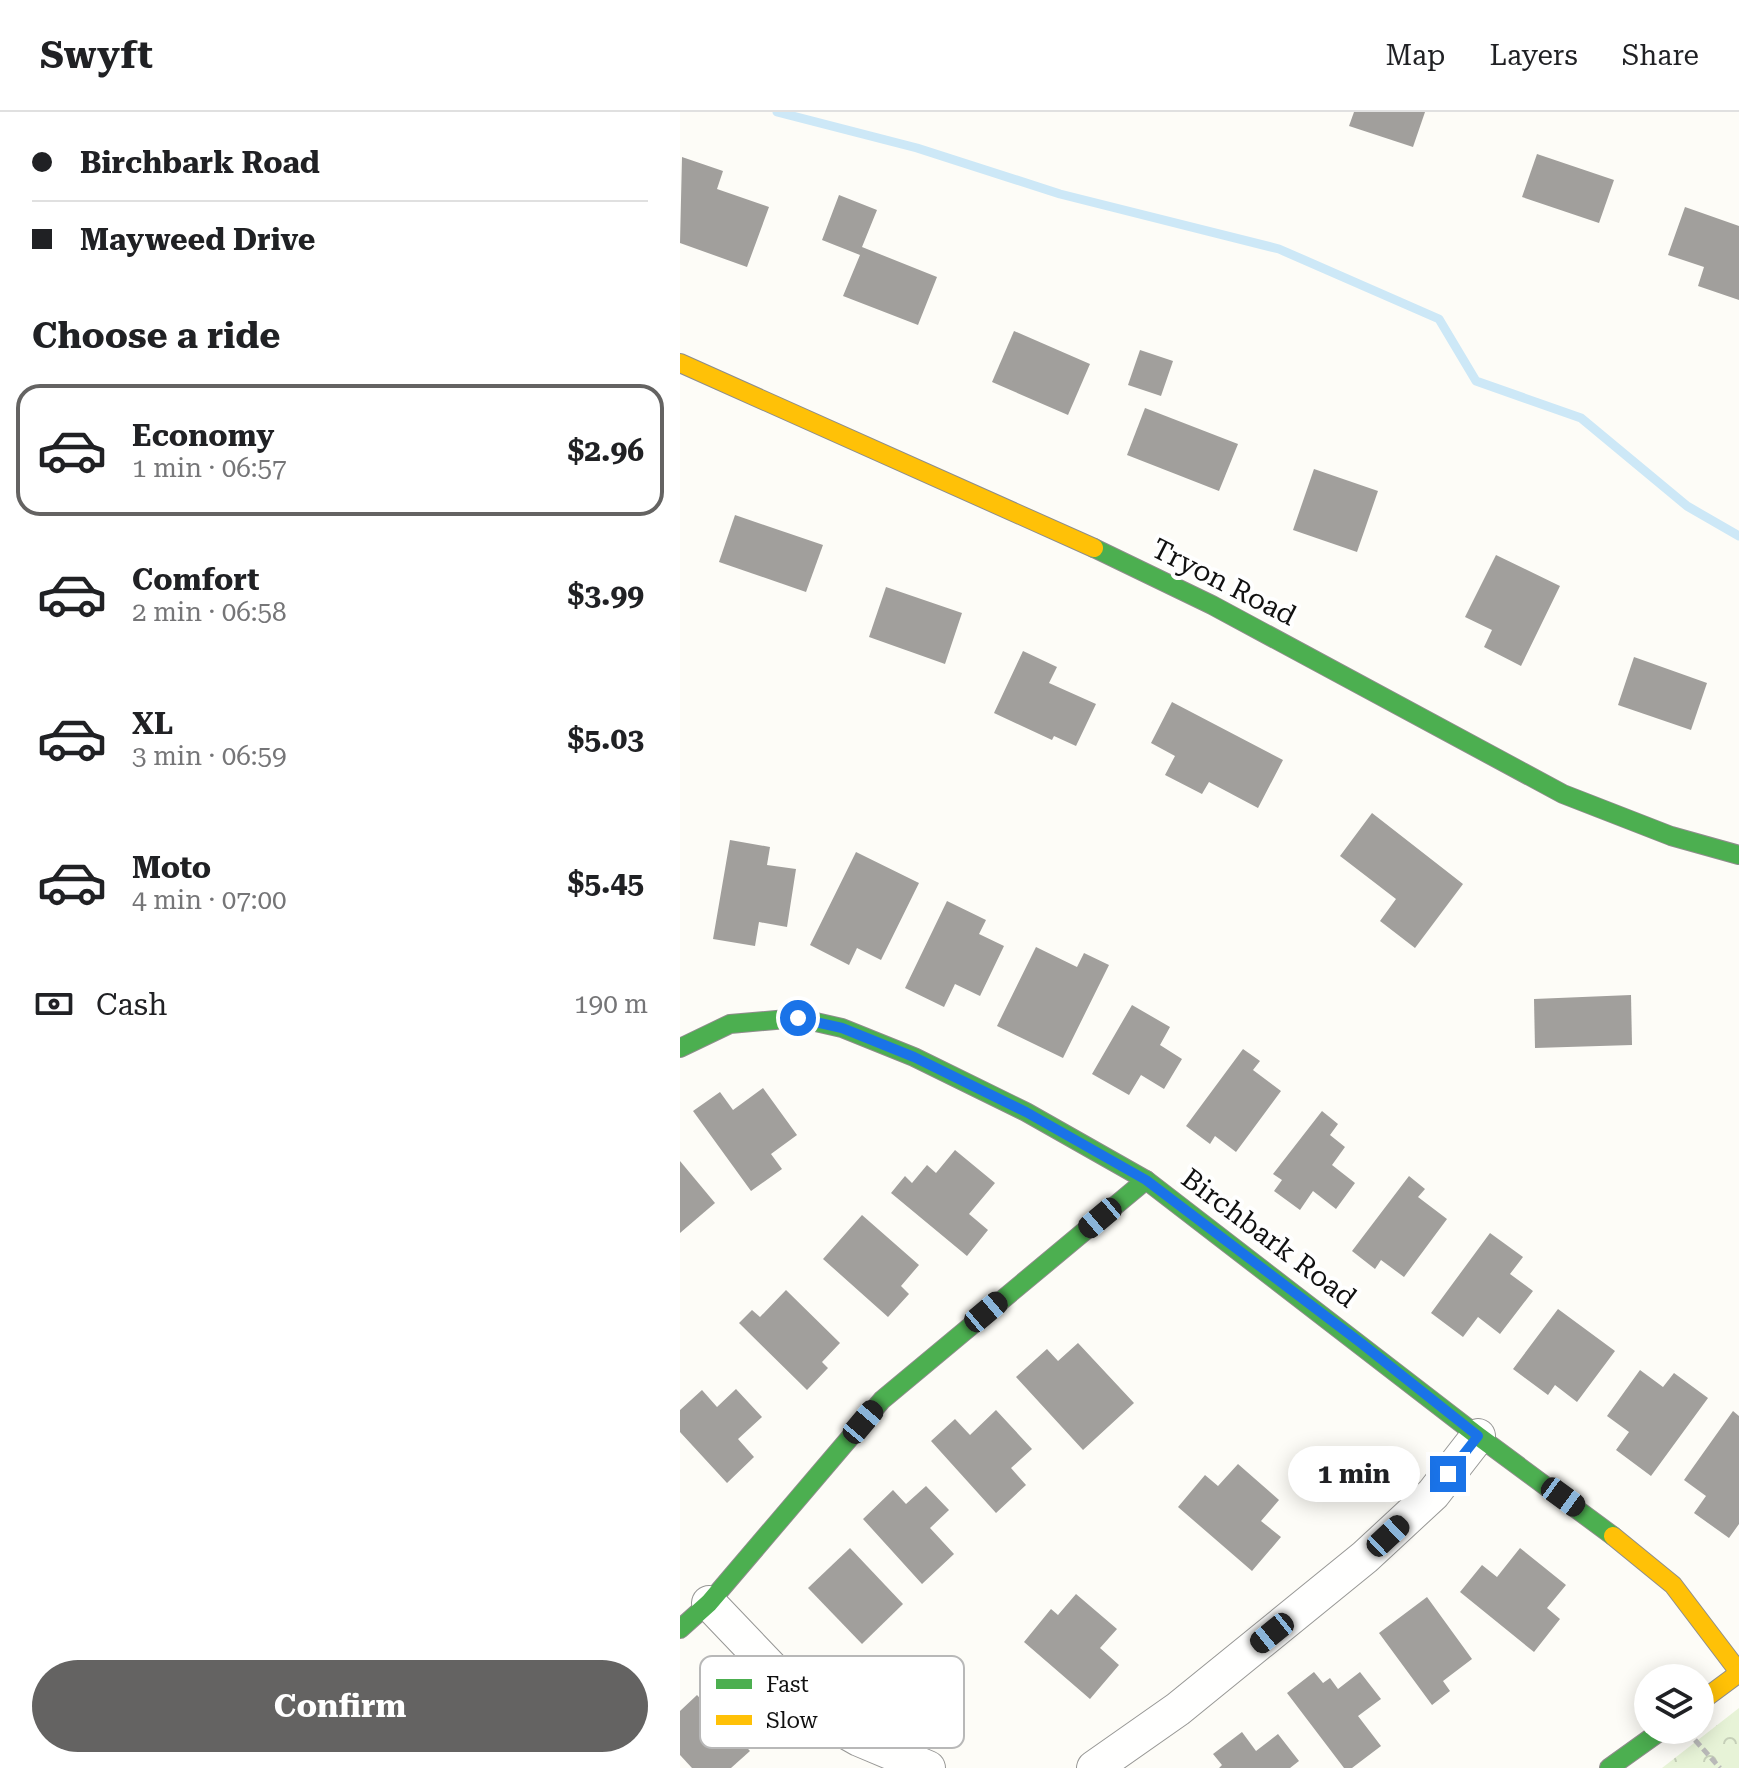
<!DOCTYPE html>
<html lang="en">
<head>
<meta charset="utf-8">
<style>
	:root { --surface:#fff; --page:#f6f6f6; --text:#202124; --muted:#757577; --line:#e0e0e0; --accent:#646362 }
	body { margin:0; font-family:"Roboto Serif",serif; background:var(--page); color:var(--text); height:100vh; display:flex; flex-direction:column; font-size:30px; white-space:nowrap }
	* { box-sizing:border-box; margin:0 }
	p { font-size:26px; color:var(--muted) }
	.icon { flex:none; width:44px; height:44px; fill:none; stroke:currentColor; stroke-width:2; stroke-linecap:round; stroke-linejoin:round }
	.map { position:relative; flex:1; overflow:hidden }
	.panel { display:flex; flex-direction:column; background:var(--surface); width:680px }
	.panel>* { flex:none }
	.guide { display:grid; align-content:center; height:176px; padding:0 32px; background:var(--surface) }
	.fabs { position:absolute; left:954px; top:1552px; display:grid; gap:16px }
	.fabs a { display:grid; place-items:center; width:80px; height:80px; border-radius:50%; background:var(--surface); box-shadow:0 4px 20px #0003; font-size:40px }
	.end { position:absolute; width:36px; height:36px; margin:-18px; border:10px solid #1a73e8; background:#fff; box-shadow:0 0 0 4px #fff }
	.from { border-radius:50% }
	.bubble { position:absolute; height:56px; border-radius:28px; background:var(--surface); box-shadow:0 4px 20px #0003; font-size:26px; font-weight:700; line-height:56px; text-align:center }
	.car { position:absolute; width:24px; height:48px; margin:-24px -12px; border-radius:10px; box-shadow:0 0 6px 2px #0007; background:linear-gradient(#222 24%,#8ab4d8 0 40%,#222 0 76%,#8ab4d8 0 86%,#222 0) }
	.guide b { display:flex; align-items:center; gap:28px; height:76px; font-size:30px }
	.guide b+b { border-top:2px solid var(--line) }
	.guide i { width:20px; height:20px; background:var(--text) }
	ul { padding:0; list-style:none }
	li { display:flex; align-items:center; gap:24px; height:132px; margin:0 16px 12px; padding:0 16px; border:4px solid transparent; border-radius:24px }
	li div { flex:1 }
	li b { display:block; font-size:30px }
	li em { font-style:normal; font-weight:700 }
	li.current { border-color:var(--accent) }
	li>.icon { width:72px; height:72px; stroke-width:1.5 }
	h2 { padding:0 32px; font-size:36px; line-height:96px }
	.pay { display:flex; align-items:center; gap:20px; height:88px; padding:0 32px; font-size:30px }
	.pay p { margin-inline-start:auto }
	.action { display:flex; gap:16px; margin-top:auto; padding:16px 32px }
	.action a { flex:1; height:92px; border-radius:48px; background:var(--accent); color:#fff; font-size:32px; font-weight:700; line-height:92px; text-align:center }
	header { display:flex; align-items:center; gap:48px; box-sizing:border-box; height:112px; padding:0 40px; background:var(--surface); border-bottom:2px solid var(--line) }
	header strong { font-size:38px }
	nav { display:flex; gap:44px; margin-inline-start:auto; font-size:28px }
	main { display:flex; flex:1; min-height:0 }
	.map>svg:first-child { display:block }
</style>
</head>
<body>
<header>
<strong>Swyft</strong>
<nav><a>Map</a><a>Layers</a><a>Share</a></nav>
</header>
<main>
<section class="panel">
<div class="guide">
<b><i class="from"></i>Birchbark Road</b>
<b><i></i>Mayweed Drive</b>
</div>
<h2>Choose a ride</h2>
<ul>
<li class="current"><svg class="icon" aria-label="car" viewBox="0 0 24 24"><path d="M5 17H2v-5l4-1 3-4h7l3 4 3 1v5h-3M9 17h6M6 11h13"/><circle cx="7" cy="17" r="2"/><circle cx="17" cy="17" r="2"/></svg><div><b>Economy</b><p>1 min · 06:57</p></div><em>$2.96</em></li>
<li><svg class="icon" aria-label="car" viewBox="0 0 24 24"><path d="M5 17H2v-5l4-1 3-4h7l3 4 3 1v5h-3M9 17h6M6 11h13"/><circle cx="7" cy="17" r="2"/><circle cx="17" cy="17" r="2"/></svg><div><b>Comfort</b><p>2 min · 06:58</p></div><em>$3.99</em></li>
<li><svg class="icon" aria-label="car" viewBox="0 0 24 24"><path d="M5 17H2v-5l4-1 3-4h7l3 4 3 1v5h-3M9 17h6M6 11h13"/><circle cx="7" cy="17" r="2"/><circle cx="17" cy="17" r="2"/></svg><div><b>XL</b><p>3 min · 06:59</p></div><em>$5.03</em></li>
<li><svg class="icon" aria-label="car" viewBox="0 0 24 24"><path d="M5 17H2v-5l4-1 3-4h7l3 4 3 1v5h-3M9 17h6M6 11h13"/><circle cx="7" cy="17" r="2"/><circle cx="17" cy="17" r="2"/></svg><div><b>Moto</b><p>4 min · 07:00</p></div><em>$5.45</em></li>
</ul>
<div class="pay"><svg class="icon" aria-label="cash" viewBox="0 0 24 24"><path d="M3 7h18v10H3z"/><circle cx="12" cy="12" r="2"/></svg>Cash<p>190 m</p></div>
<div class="action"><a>Confirm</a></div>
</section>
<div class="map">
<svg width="1059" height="1656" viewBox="0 0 1059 1656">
	<defs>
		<pattern id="park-crowns" width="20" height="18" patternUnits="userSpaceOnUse" patternTransform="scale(2)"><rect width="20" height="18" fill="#e7f3d7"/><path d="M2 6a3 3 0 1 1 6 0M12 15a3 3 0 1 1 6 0" fill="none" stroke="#c5cfb8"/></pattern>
	</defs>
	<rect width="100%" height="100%" fill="#fdfcf7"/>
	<polygon fill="url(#park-crowns)" points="1059,1596 1059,1656 982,1656"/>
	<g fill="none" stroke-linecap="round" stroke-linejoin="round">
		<polyline stroke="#cde8f7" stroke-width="9" points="97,0 237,36 380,82 599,137 759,207 796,269 901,306 1007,394 1059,424"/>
	</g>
	<g fill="#a19f9c">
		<polygon points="674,0 745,0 733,35 669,14"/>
		<polygon points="857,42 934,68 919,111 842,85"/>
		<polygon points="2,45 43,59 37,77 89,95 67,155 0,131"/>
		<polygon points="159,83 197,98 182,135 257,165 238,213 163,184 180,143 142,128"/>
		<polygon points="1005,95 1059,114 1059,188 1018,174 1024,155 988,143"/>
		<polygon points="334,219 410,252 388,303 312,270"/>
		<polygon points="460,238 493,249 481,284 448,273"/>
		<polygon points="465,296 558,332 539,379 447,343"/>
		<polygon points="634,357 698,379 677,440 613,418"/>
		<polygon points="55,403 143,433 126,480 39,450"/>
		<polygon points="816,443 880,474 841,554 804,535 812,518 785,505"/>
		<polygon points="206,475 282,501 265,552 189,525"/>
		<polygon points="343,539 377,555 369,571 416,592 396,634 374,624 372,628 314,601"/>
		<polygon points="954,545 1027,571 1011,618 938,593"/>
		<polygon points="492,590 603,648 578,696 529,670 522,682 485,663 495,644 471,631"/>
		<polygon points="692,701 783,772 735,836 700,809 716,787 660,744"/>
		<polygon points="50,728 90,735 87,753 116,757 107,815 79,810 75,834 33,827"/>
		<polygon points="176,740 239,771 201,848 177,836 169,853 130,833"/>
		<polygon points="267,789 306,808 299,822 324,834 300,884 275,872 264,895 225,876"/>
		<polygon points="356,835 397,855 404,841 429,853 383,946 317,914"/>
		<polygon points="951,883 952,933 855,936 854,887"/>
		<polygon points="452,893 490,915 480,933 502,947 484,977 461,963 449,983 412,962"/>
		<polygon points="563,937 580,949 573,958 601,979 556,1040 535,1024 530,1032 506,1014"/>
		<polygon points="83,976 117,1023 91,1042 102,1057 71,1079 13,999 40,980 53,998"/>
		<polygon points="642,999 658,1012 650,1023 665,1035 652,1053 675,1071 656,1097 633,1079 620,1098 594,1079 602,1068 593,1062"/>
		<polygon points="275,1038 315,1071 289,1102 308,1118 287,1144 211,1081 225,1064 232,1071 247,1053 256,1061"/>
		<polygon points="0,1049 35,1091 0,1121"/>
		<polygon points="729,1064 745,1077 738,1085 767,1107 724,1165 701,1148 695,1157 672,1139"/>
		<polygon points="182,1103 239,1153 221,1174 229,1182 208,1205 143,1147"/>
		<polygon points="810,1121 843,1145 830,1162 853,1179 820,1222 798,1205 783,1225 751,1201"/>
		<polygon points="106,1178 160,1231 142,1250 148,1256 127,1278 59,1211 72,1198 80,1205"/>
		<polygon points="878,1197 935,1239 897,1290 875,1273 868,1283 833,1257"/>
		<polygon points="398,1231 454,1291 403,1338 336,1265 367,1237 378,1249"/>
		<polygon points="960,1258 983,1275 994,1261 1028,1286 971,1364 936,1338 949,1320 927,1304"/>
		<polygon points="56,1277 82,1305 58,1327 74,1345 47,1371 0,1320 0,1298 22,1278 37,1295"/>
		<polygon points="316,1298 352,1337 331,1356 346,1373 316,1401 251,1329 275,1307 290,1323"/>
		<polygon points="1053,1299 1059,1304 1059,1412 1049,1426 1014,1401 1026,1384 1004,1368"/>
		<polygon points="558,1352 599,1388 581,1409 601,1425 572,1459 498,1395 525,1363 538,1374"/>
		<polygon points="246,1374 269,1398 250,1416 274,1442 242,1472 183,1407 213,1378 226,1392"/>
		<polygon points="170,1436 223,1492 182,1532 128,1476"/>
		<polygon points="840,1436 886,1473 867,1496 880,1507 854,1540 780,1480 802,1453 817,1465"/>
		<polygon points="396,1482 437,1517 420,1536 439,1553 410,1587 344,1530 371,1497 378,1503"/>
		<polygon points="747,1485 792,1547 763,1569 770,1579 752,1593 699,1521"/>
		<polygon points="634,1560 643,1571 650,1566 658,1577 680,1560 701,1587 678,1604 701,1634 672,1656 664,1656 607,1581"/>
		<polygon points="17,1583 70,1639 51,1656 12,1656 0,1643 0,1599"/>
		<polygon points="562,1620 576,1639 598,1622 619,1649 610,1656 539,1656 542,1653 533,1642"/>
	</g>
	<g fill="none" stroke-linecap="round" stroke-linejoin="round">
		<defs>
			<g id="street">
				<polyline points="29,1491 135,1602 179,1627 248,1656"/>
				<polyline points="414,1656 498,1597 685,1445 753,1382 798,1324"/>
			</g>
			<g id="fast">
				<polyline points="414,436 532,493 883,682 991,724 1059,743"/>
				<polyline points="0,936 50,912 118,906 162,916 234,945 346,1000 466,1068 798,1324 933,1424"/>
				<polyline points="0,1517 29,1491 202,1288 466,1068"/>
				<polyline points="929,1656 982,1618"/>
			</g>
			<g id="slow">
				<polyline points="0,251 414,436"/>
				<polyline points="933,1424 993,1473 1059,1560"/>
				<polyline points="1020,1590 1059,1561"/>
			</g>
		</defs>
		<use href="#street" stroke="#979795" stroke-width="36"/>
		<use href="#fast" stroke="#8e8d8b" stroke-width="20"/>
		<use href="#slow" stroke="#8e8d8b" stroke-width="20"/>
		<polyline stroke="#b9b9b8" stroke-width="5" stroke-dasharray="8 4" stroke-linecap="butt" points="1015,1628 1040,1656"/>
		<use href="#street" stroke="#fffffe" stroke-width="34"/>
		<use href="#fast" stroke="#4caf50" stroke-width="18"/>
		<use href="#slow" stroke="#ffc107" stroke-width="18"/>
	</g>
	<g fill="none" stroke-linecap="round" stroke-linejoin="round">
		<polyline stroke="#1a73e8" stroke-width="10" points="118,906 162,916 234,945 346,1000 466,1068 681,1231 798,1324 768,1362"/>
	</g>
	<g text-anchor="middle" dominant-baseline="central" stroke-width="8" stroke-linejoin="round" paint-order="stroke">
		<g font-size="28" fill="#111" stroke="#fff">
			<text transform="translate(544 470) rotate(27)">Tryon Road</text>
			<text transform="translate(589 1126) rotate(37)">Birchbark Road</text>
		</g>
	</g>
	<rect x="20" y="1544" width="264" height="92" rx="12" fill="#fff" stroke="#b8b8b8" stroke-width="2"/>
	<rect x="36" y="1567" width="36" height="10" fill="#4caf50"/>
	<rect x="36" y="1603" width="36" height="10" fill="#ffc107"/>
	<g font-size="22" fill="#111">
		<text x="86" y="1580">Fast</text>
		<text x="86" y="1616">Slow</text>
	</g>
</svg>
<div class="fabs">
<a><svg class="icon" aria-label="layers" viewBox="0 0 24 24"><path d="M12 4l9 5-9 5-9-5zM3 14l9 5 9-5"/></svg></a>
</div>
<i class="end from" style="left:118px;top:906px"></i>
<i class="end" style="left:768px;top:1362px"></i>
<div class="bubble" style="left:608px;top:1334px;width:132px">1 min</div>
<i class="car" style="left:420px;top:1106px;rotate:230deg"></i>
<i class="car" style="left:306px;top:1200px;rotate:50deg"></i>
<i class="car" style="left:183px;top:1310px;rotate:40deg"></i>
<i class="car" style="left:883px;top:1385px;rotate:126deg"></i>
<i class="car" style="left:708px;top:1424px;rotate:47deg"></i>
<i class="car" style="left:592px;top:1521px;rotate:231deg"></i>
</div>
</main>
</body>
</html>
